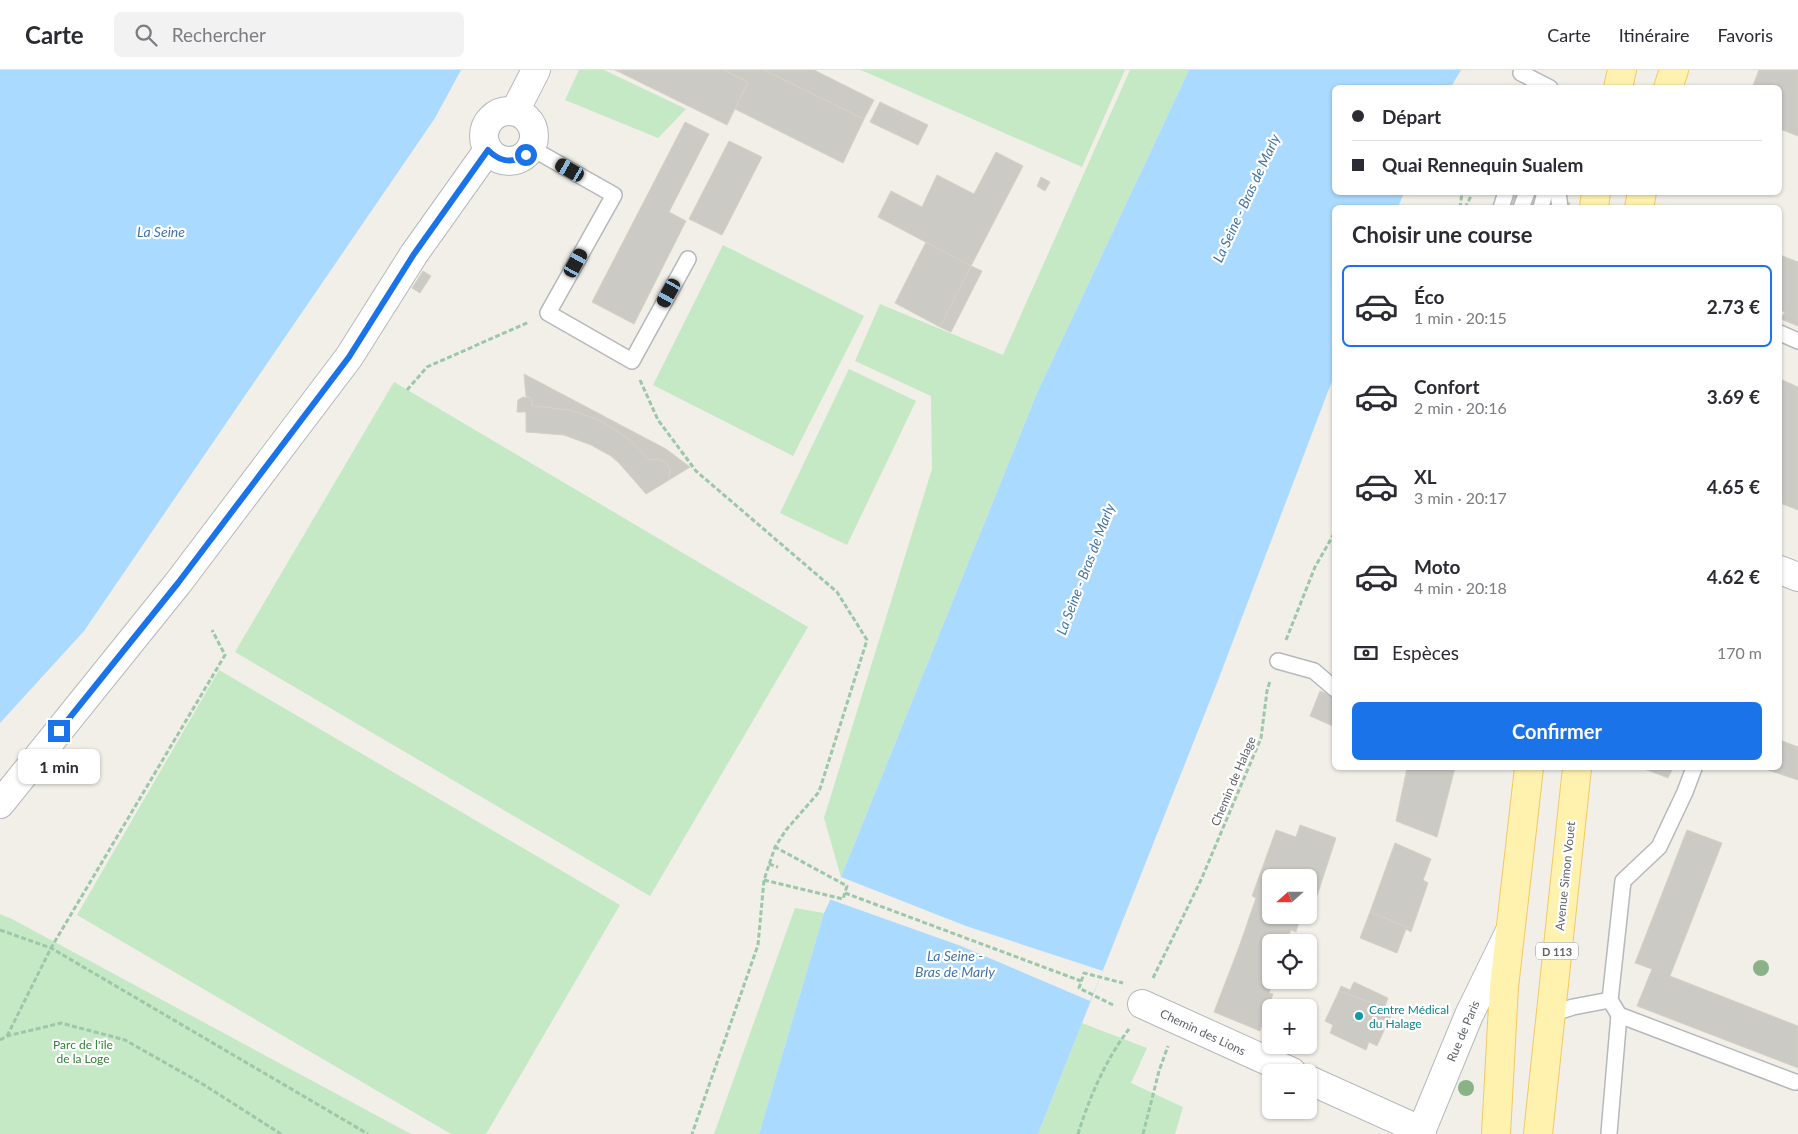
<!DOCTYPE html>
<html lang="fr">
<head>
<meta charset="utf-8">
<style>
	:root { --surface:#fff; --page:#f2f2f3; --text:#2b2b33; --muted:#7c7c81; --line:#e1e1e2; --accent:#1a73e8 }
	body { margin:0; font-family:Lato,sans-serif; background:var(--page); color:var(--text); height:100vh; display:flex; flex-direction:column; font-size:19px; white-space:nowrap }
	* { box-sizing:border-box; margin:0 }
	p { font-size:16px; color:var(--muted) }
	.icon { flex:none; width:28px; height:28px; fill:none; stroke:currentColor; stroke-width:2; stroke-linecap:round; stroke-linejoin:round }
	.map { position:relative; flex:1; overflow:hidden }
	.panel { position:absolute; left:1332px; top:135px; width:450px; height:565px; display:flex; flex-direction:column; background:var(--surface); border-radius:8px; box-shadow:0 1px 4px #0004 }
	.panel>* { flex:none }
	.top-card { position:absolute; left:1332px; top:15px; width:450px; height:110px; border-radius:8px; box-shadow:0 1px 4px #0004; display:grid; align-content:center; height:110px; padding:0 20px; background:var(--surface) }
	.needle { width:32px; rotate:249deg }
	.fabs { position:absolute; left:1262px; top:799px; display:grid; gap:10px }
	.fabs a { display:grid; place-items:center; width:55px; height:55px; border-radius:8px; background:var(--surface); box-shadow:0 1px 4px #0004; font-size:25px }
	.end { position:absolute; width:22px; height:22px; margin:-11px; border:6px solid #1a73e8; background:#fff; box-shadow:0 0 0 2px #fff }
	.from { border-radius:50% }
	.bubble { position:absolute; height:35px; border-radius:8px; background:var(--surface); box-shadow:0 1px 4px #0004; font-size:16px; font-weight:700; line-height:35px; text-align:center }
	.car { position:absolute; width:15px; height:30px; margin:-15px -8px; border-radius:6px; box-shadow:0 0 4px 1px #0007; background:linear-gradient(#222 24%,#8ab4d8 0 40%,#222 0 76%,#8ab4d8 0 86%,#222 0) }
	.top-card b { display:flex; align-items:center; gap:18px; height:48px; font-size:19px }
	.top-card b+b { border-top:1px solid var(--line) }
	.top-card i { width:12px; height:12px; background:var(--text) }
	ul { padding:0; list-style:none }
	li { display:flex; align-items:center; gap:15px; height:82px; margin:0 10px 8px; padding:0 10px; border:2px solid transparent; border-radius:8px }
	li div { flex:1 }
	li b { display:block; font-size:19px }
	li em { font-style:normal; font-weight:700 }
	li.selected { border-color:var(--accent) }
	li>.icon { width:45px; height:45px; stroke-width:1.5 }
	h2 { padding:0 20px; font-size:22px; line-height:60px }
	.pay { display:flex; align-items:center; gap:12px; height:55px; padding:0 20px; font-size:19px }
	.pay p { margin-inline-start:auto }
	.primary-button { display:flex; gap:10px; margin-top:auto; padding:10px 20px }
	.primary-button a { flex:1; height:58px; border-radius:8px; background:var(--accent); color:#fff; font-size:20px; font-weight:700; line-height:58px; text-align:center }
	header { display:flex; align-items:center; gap:30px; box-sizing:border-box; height:70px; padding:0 25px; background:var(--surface); border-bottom:1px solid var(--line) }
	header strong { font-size:24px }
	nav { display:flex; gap:28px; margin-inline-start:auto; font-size:18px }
	.search { width:350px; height:45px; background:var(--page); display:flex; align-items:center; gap:12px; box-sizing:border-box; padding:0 18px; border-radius:8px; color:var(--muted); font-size:19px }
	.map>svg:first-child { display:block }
</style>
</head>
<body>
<header>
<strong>Carte</strong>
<div class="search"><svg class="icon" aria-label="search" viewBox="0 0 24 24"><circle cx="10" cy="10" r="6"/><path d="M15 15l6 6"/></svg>Rechercher</div>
<nav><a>Carte</a><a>Itinéraire</a><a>Favoris</a></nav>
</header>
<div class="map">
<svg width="1798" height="1064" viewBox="0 0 1798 1064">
	<rect width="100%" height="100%" fill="#f1efe8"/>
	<g fill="#c5e8c5">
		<polygon points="579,0 604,0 686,39 658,68 565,30"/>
		<polygon points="861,0 1125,0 1082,97"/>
		<polygon points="1130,0 1189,0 1037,323 841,807 824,748 932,399 931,326 855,291 880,234 1003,285"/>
		<polygon points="723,175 864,246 793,386 653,315"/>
		<polygon points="849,299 916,331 847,475 780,443"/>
		<polygon points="394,312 808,557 650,826 235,582"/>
		<polygon points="219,600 620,835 486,1064 451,1064 77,845"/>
		<polygon points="795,838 824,843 759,1064 714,1064"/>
		<polygon points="0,844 12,849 411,1064 0,1064"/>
		<polygon points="1082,953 1147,978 1131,1013 1183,1037 1175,1064 1038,1064"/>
	</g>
	<g fill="#aadaff">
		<polygon points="0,0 461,0 435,48 84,561 0,653"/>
		<polygon points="1189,0 1461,0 1451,17 1335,18 1335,122 1404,123 1398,137 1335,138 1335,303 1217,613 1038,1064 759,1064 824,843 841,807 1037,323"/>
	</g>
	<polygon fill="#f1efe8" points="841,807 966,856 1103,901 1090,931 961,876 829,829"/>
	<g fill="#cccac5" stroke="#d6d1c6">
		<polygon points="615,0 724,0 748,12 727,55"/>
		<polygon points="724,0 764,0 864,49 843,93 735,39 748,12"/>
		<polygon points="764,0 814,0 874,30 864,49"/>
		<polygon points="1759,0 1798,0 1798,66 1780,59 1780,18 1752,18"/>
		<polygon points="880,32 928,55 918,75 870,52"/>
		<polygon points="685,52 709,64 669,142 686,151 634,254 592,232"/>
		<polygon points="729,71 762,87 722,165 689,149"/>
		<polygon points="996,82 1023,96 971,196 878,147 891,121 922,137 937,105 974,124"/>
		<polygon points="1041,107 1050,112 1045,121 1037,116"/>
		<polygon points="1501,122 1539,122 1570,133 1568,138 1496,138"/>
		<polygon points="926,172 971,196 940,257 895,233"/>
		<polygon points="1780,185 1798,192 1798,256 1781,249 1785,242 1780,240"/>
		<polygon points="971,196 982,201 951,262 940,257"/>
		<polygon points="423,201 431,206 420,223 412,218"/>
		<polygon points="524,304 666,379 690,397 669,410 670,401 667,393 658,389 650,390 630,370 601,351 570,340 532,336 531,328 526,326"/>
		<polygon points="1780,309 1798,317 1798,440 1780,433"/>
		<polygon points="523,327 531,328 532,336 570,340 601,351 630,370 650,390 658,389 667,393 670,401 669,410 646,424 619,393 611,386 591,375 564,365 526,362 526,342 517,342 518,330"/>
		<polygon points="1320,621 1335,627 1335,657 1310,646"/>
		<polygon points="1780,670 1798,677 1798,710 1762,698 1780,698"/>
		<polygon points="1407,698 1455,698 1437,767 1396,751"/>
		<polygon points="1642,698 1673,698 1668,708"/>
		<polygon points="1300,755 1336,768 1311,844 1309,844 1309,808 1271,808 1271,845 1301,845 1296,862 1291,860 1286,872 1271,872 1271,910 1273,910 1269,923 1273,924 1260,961 1214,942 1239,877 1256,828 1252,826 1276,760 1296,767"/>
		<polygon points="1687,760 1722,773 1670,906 1798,956 1798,998 1637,936 1652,899 1635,893"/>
		<polygon points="1395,773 1431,789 1423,810 1428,813 1412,859 1370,842"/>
		<polygon points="1370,842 1412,859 1411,862 1406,859 1397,883 1360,868"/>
		<polygon points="1354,912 1388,928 1385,936 1393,941 1339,921 1341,916 1350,920"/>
		<polygon points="1339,921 1393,941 1377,976 1369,972 1366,980 1330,963 1333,955 1325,951"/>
	</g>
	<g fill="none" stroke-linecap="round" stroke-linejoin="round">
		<defs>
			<g id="service">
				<polyline points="1521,3 1550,18"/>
				<polyline points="531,78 614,125 548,243 632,291 688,189"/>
				<polyline points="1558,122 1560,138"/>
				<polyline points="1501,138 1506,122"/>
				<polyline points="1521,138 1527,122"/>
				<polyline points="1541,138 1545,122"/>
				<polyline points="1780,263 1798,271"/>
				<polyline points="1278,591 1314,601 1335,619"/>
				<polyline points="1694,698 1685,722 1659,777 1623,811 1610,930 1619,945 1795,1012"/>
				<polyline points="1551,944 1573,937 1610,930"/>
				<polyline points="1609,1063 1619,945"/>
			</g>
			<g id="minor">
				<circle cx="509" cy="66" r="25"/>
				<polyline points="515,41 536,0"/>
				<polyline points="1780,500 1798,507"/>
				<polyline points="0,734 178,513 349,287 414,184 488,80"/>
				<polyline points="1142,934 1292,1002"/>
				<polyline points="1309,1010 1422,1061"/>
				<polyline points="1420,1064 1469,945 1509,863"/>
			</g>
			<g id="primary">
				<polyline points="1618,18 1622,0"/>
				<polyline points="1668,18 1674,0"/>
				<polyline points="1594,138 1596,122"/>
				<polyline points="1639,138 1642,122"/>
				<polyline points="1496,1064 1504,917 1529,698"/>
				<polyline points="1538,1064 1577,698"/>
			</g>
		</defs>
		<use href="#service" stroke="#b5b8bc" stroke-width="18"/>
		<use href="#minor" stroke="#b5b8bc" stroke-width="30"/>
		<use href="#primary" stroke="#f2c960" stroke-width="30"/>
		<g stroke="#9cc7a9" stroke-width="3" stroke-dasharray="5 2.5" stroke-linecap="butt">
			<polyline points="1460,138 1462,122"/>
			<polyline points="1465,138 1473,122"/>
			<polyline points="640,310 658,350 696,401 837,522 867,570 819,722 786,760 775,777 764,810 758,875 692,1064"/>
			<polyline points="407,320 427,297 529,252"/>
			<polyline points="1286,570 1315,497 1335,462"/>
			<polyline points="769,794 778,797"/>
			<polyline points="764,810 843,829 847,816 775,777"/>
			<polyline points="845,823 1081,911"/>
			<polyline points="0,860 51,878 368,1064"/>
			<polyline points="1153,908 1201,810 1261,668 1267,621 1270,611"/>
			<polyline points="1113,935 1079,918 1084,903 1123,913"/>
			<polyline points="7,966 51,878 225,585 212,560"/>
			<polyline points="0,970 7,966 61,953 125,970 201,1013 281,1064"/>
			<path d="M1078 1064C1089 1028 1106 989 1129 959"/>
			<polyline points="1143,1064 1159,1001 1168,976"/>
		</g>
		<use href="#service" stroke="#fff" stroke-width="15"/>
		<use href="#minor" stroke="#fff" stroke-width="28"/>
		<use href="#primary" stroke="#fff2af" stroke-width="28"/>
	</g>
	<g fill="#89b387">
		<circle cx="1761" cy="898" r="8"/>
		<circle cx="1466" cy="1018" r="8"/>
	</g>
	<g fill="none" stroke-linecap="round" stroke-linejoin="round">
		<path stroke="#1a73e8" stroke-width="6" d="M59 661 178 513 349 287 414 184 488 80C500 92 512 94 526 85"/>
	</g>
	<circle fill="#0f9aa8" stroke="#fff" stroke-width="2" cx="1359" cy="946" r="5"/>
	<g text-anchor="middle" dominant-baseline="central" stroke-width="4.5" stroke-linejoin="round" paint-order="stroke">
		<rect fill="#fff" stroke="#8f9295" stroke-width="1" x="1536" y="872.5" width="42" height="17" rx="4"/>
		<g font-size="11" font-weight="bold" fill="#5f6368">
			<text x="1557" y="881">D 113</text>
		</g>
		<g font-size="12" fill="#5f6368" stroke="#fff">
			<text transform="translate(1233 711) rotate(-67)">Chemin de Halage</text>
			<text transform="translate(1565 806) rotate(-84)">Avenue Simon Vouet</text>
			<text transform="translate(1463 961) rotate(-67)">Rue de Paris</text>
			<text transform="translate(1203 962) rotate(25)">Chemin des Lions</text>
		</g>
		<g font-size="12" fill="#0d838f" stroke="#fff" text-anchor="start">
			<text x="1369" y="939">Centre Médical<tspan x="1369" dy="14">du Halage</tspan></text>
		</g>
		<g font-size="12" fill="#348238" stroke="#fff">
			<text x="83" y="974">Parc de l'île<tspan x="83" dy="14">de la Loge</tspan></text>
		</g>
		<g font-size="14" font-style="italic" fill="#4174aa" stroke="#fff">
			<text transform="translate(1246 128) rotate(-65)">La Seine - Bras de Marly</text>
			<text x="161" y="161">La Seine</text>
			<text transform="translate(1085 499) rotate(-69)">La Seine - Bras de Marly</text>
			<text x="955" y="885">La Seine -<tspan x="955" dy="16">Bras de Marly</tspan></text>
		</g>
	</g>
</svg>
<div class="fabs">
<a><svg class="needle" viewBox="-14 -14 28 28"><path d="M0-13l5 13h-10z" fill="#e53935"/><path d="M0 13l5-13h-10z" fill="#7c7c81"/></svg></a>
<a><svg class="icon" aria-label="locate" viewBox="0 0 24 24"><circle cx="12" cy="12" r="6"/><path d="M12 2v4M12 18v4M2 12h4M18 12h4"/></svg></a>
<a>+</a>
<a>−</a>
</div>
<i class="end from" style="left:526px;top:85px"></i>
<i class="end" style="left:59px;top:661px"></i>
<div class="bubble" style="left:18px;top:679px;width:82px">1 min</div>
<i class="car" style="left:570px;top:100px;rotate:300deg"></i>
<i class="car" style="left:576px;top:193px;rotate:29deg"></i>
<i class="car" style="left:669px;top:223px;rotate:209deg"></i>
<div class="top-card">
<b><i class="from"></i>Départ</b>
<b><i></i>Quai Rennequin Sualem</b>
</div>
<section class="panel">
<h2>Choisir une course</h2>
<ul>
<li class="selected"><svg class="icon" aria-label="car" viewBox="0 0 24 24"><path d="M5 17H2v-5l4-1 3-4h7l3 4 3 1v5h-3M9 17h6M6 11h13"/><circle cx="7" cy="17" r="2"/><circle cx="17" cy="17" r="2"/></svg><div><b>Éco</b><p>1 min · 20:15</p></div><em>2.73 €</em></li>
<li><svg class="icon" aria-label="car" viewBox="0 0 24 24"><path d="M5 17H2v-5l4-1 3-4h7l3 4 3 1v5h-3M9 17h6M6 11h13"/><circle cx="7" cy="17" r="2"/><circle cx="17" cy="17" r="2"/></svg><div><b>Confort</b><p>2 min · 20:16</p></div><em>3.69 €</em></li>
<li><svg class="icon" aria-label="car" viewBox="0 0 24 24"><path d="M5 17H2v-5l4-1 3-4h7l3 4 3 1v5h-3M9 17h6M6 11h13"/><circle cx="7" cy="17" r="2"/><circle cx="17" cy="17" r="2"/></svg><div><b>XL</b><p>3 min · 20:17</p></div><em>4.65 €</em></li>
<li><svg class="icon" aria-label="car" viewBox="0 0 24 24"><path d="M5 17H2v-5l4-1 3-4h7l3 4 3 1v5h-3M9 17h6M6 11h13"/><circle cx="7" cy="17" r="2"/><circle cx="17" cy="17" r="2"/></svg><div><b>Moto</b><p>4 min · 20:18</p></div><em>4.62 €</em></li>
</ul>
<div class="pay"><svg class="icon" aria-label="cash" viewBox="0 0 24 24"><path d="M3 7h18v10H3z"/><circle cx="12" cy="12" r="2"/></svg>Espèces<p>170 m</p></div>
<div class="primary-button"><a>Confirmer</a></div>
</section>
</div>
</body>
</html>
